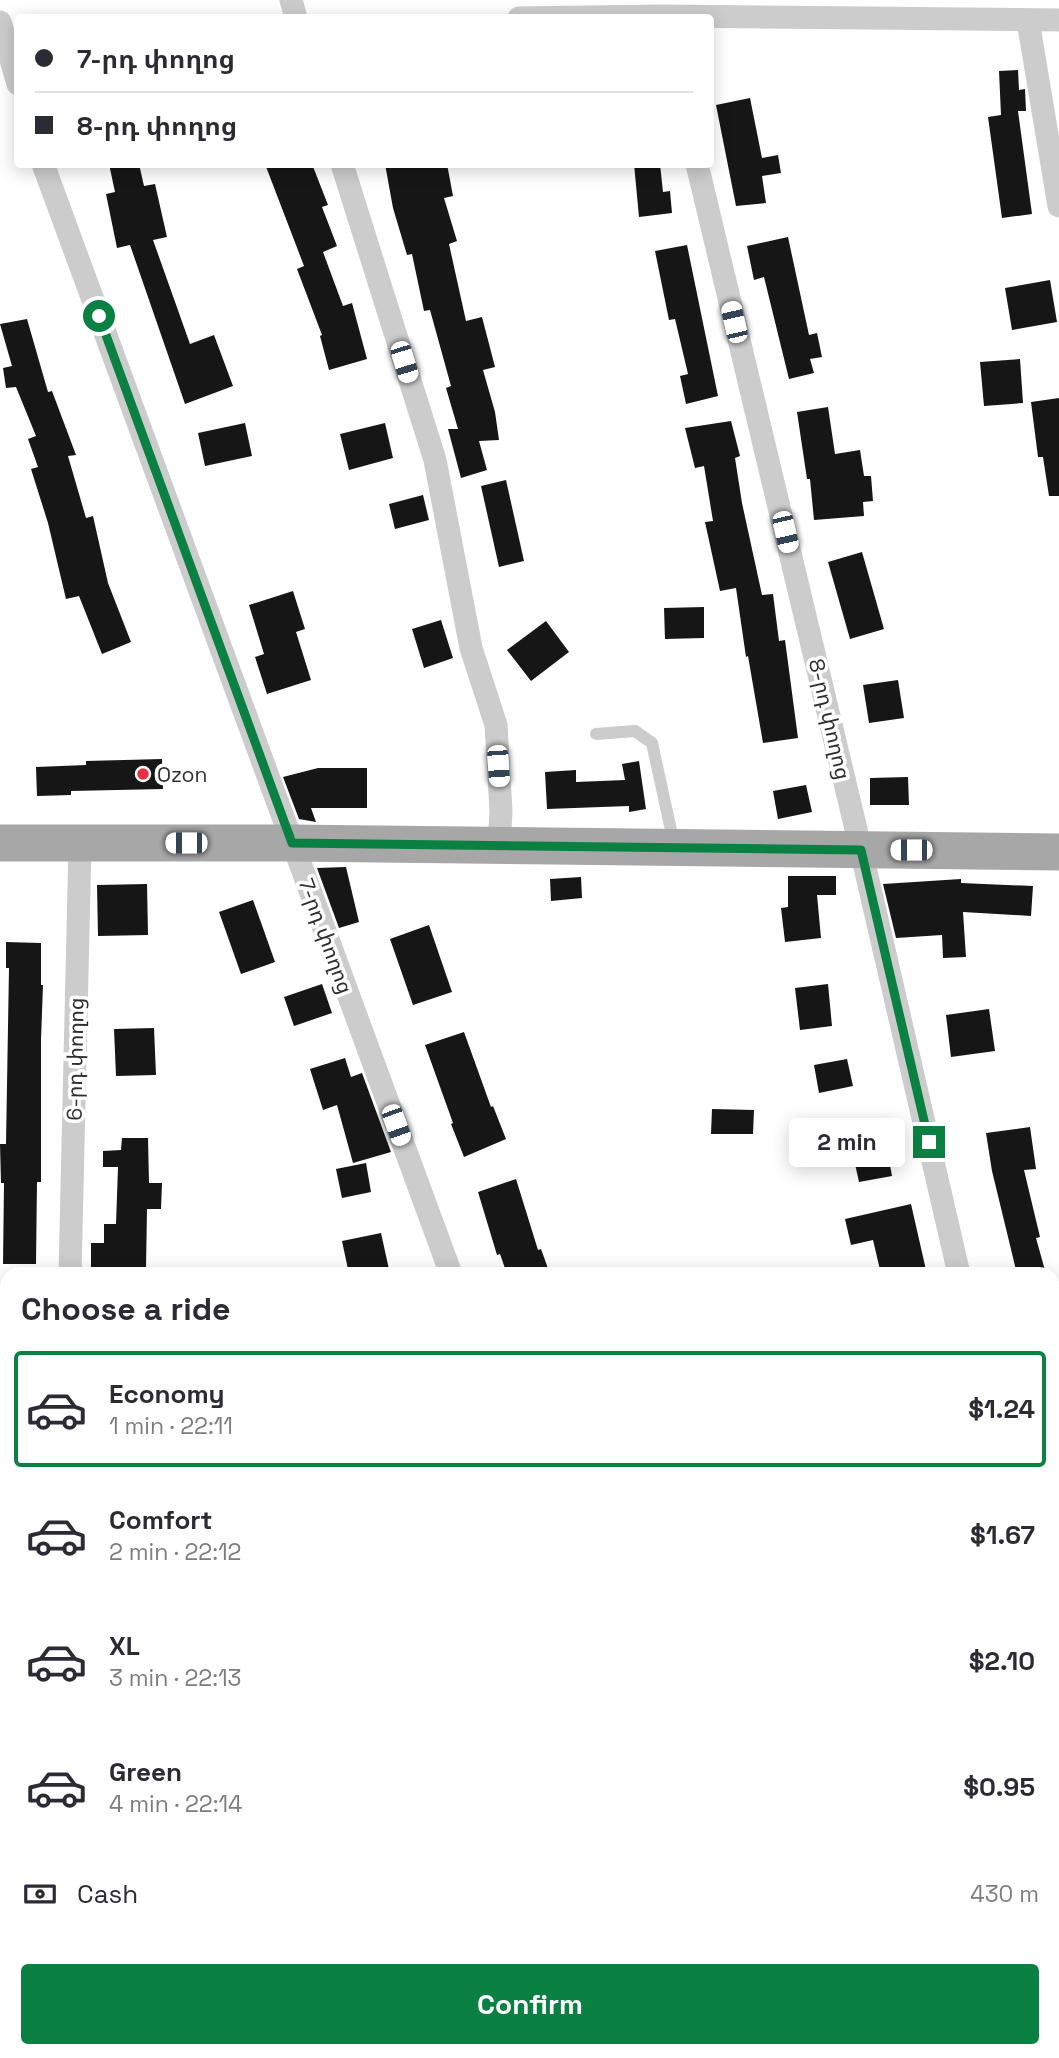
<!DOCTYPE html>
<html lang="en">
<head>
<meta charset="utf-8">
<style>
	:root { --surface:#fff; --page:#f7f7f7; --text:#2b2b33; --muted:#7c7c81; --line:#e1e1e2; --accent:#0b8043 }
	body { margin:0; font-family:"Space Grotesk","Noto Sans Armenian",sans-serif; background:var(--page); color:var(--text); height:100vh; display:flex; flex-direction:column; font-size:26px; white-space:nowrap }
	* { box-sizing:border-box; margin:0 }
	p { font-size:23px; color:var(--muted) }
	.icon { flex:none; width:38px; height:38px; fill:none; stroke:currentColor; stroke-width:2; stroke-linecap:round; stroke-linejoin:round }
	.map { position:relative; flex:1; overflow:hidden }
	.drawer { position:absolute; left:0px; top:1267px; width:1060px; height:791px; display:flex; flex-direction:column; background:var(--surface); border-radius:21px 21px 0 0; box-shadow:0 4px 18px #0003 }
	.drawer>* { flex:none }
	.hud { position:absolute; left:14px; top:14px; width:700px; height:154px; border-radius:7px; box-shadow:0 4px 18px #0003; display:grid; align-content:center; height:154px; padding:0 21px; background:var(--surface) }
	.end { position:absolute; width:32px; height:32px; margin:-16px; border:9px solid #0b8043; background:#fff; box-shadow:0 0 0 4px #fff }
	.from { border-radius:50% }
	.bubble { position:absolute; height:49px; border-radius:7px; background:var(--surface); box-shadow:0 4px 18px #0003; font-size:23px; font-weight:800; line-height:49px; text-align:center }
	.car { position:absolute; width:21px; height:42px; margin:-21px -10px; border-radius:9px; box-shadow:0 0 5px 2px #0007; background:linear-gradient(#fff 24%,#345 0 40%,#fff 0 76%,#345 0 86%,#fff 0) }
	.hud b { display:flex; align-items:center; gap:24px; height:66px; font-size:26px }
	.hud b+b { border-top:2px solid var(--line) }
	.hud i { width:18px; height:18px; background:var(--text) }
	ul { padding:0; list-style:none }
	li { display:flex; align-items:center; gap:21px; height:116px; margin:0 14px 10px; padding:0 7px; border:4px solid transparent; border-radius:7px }
	li div { flex:1 }
	li b { display:block; font-size:26px }
	li em { font-style:normal; font-weight:800 }
	li.current { border-color:var(--accent) }
	li>.icon { width:63px; height:63px; stroke-width:1.5 }
	h2 { padding:0 21px; font-size:32px; line-height:84px }
	.pay { display:flex; align-items:center; gap:18px; height:77px; padding:0 21px; font-size:26px }
	.pay p { margin-inline-start:auto }
	.primary-button { display:flex; gap:14px; margin-top:auto; padding:14px 21px }
	.primary-button a { flex:1; height:80px; border-radius:7px; background:var(--accent); color:#fff; font-size:28px; font-weight:800; line-height:80px; text-align:center }
	.map>svg:first-child { display:block }
</style>
</head>
<body>
<div class="map">
<svg width="1059" height="2058" viewBox="0 0 1059 2058">
	<rect width="100%" height="100%" fill="#fff"/>
	<g fill="#161616">
		<polygon points="1018,70 1019,90 1025,89 1026,111 1018,111 1032,214 1002,218 988,117 1001,115 999,71"/>
		<polygon points="750,98 762,158 778,155 781,173 762,176 766,203 736,206 716,105"/>
		<polygon points="109,164 139,164 144,186 155,184 167,237 153,240 190,344 214,335 233,386 185,404 130,245 117,248 106,194 115,192"/>
		<polygon points="265,164 312,164 328,205 322,207 337,246 323,252 343,306 352,303 367,359 329,370 320,336 322,335 297,269 304,266"/>
		<polygon points="385,164 447,164 453,196 444,198 457,241 449,244 466,321 482,317 495,367 483,370 495,412 499,440 479,441 487,470 461,478 448,429 458,429 446,388 451,386 430,310 424,311 412,254 407,255 393,208"/>
		<polygon points="634,164 660,164 663,192 670,191 672,213 639,217"/>
		<polygon points="788,237 809,335 817,333 822,357 810,359 814,373 789,379 764,277 754,280 747,246"/>
		<polygon points="687,245 718,396 686,404 680,376 688,374 675,319 669,320 655,251"/>
		<polygon points="1050,280 1057,322 1012,330 1005,288"/>
		<polygon points="27,319 48,392 52,391 76,455 68,456 86,518 93,516 108,583 131,642 102,654 79,596 66,599 48,523 31,469 38,467 28,439 36,436 16,387 6,388 3,368 12,366 0,324"/>
		<polygon points="1020,359 1023,403 984,406 980,362"/>
		<polygon points="1059,398 1059,496 1049,496 1043,457 1038,457 1031,402"/>
		<polygon points="828,407 835,454 860,450 864,476 871,476 873,501 863,502 864,516 814,520 810,479 807,479 797,412"/>
		<polygon points="731,421 740,456 735,458 742,503 762,595 773,594 779,641 785,640 798,738 763,743 748,656 746,657 736,588 720,591 705,522 713,521 704,466 695,468 685,428"/>
		<polygon points="245,423 252,456 205,466 198,433"/>
		<polygon points="385,423 393,458 349,470 340,434"/>
		<polygon points="506,480 524,561 499,567 481,486"/>
		<polygon points="423,495 429,520 395,529 389,504"/>
		<polygon points="862,552 884,629 850,639 828,562"/>
		<polygon points="293,591 305,629 296,632 311,680 267,694 255,657 264,654 249,605"/>
		<polygon points="704,607 704,638 665,639 664,608"/>
		<polygon points="441,620 453,658 424,668 412,629"/>
		<polygon points="546,621 569,652 531,681 507,650"/>
		<polygon points="898,680 904,718 869,723 863,685"/>
		<polygon points="162,759 163,789 71,791 71,795 37,796 36,767 86,765 86,761"/>
		<polygon points="639,761 646,809 629,812 629,806 547,809 545,772 576,770 576,782 625,780 622,764"/>
		<polygon points="318,768 367,768 367,808 311,808 316,822 299,819 283,777"/>
		<polygon points="908,777 909,805 870,805 870,778"/>
		<polygon points="806,785 812,812 778,819 773,791"/>
		<polygon points="346,867 359,922 339,928 317,868"/>
		<polygon points="788,876 836,876 836,895 817,895 821,938 785,942 781,908 788,907"/>
		<polygon points="581,877 582,898 551,901 550,879"/>
		<polygon points="961,879 961,883 1033,886 1031,916 963,912 966,957 943,958 942,935 896,938 883,884"/>
		<polygon points="147,884 148,935 98,936 97,885"/>
		<polygon points="253,900 275,962 241,974 219,912"/>
		<polygon points="429,925 452,992 413,1005 390,939"/>
		<polygon points="6,942 41,943 41,985 43,985 41,1040 41,1182 37,1182 36,1264 3,1264 4,1183 1,1183 0,1144 6,1144 9,968 6,968"/>
		<polygon points="322,984 332,1013 294,1026 284,997"/>
		<polygon points="828,984 832,1026 800,1030 795,988"/>
		<polygon points="989,1009 995,1051 951,1057 946,1015"/>
		<polygon points="154,1028 156,1075 116,1076 114,1029"/>
		<polygon points="464,1032 491,1107 493,1106 506,1139 464,1157 451,1124 453,1123 425,1045"/>
		<polygon points="345,1058 351,1077 362,1073 391,1152 353,1163 337,1105 323,1110 310,1069"/>
		<polygon points="847,1059 853,1086 819,1093 814,1065"/>
		<polygon points="712,1109 754,1110 753,1134 711,1134"/>
		<polygon points="1030,1127 1036,1169 1024,1170 1040,1237 1036,1238 1046,1274 1017,1274 992,1171 986,1133"/>
		<polygon points="122,1138 148,1138 149,1183 162,1183 161,1209 147,1209 146,1268 91,1268 91,1243 104,1243 104,1224 116,1224 118,1167 103,1167 103,1151 121,1150"/>
		<polygon points="887,1148 892,1176 859,1182 853,1155"/>
		<polygon points="366,1163 371,1192 342,1198 336,1169"/>
		<polygon points="516,1179 538,1250 541,1249 550,1274 507,1274 500,1254 497,1255 478,1192"/>
		<polygon points="911,1204 926,1270 912,1274 881,1274 873,1240 851,1245 845,1219"/>
		<polygon points="381,1233 390,1274 349,1274 342,1241"/>
	</g>
	<g fill="none" stroke-linecap="round" stroke-linejoin="round">
		<polyline stroke="#ccc" stroke-width="12" points="596,734 635,731 652,743 674,844"/>
		<g stroke="#ccc" stroke-width="23">
			<polyline points="291,0 296,18"/>
			<polyline points="519,18 661,16 1059,20"/>
			<polyline points="1028,21 1059,206"/>
			<polyline points="0,22 18,84"/>
			<polyline points="43,164 451,1274"/>
			<polyline points="342,164 435,460 471,648 496,725 501,811 499,846"/>
			<polyline points="697,164 861,850 959,1274"/>
			<polyline points="70,1274 80,844"/>
			<polyline points="1054,1684 1059,1708"/>
			<polyline points="0,1732 7,1732"/>
			<polyline points="1054,1733 1059,1733"/>
			<polyline points="89,2051 90,2058"/>
			<polyline points="325,2051 326,2058"/>
			<polyline points="729,2051 732,2058"/>
		</g>
		<polyline stroke="#a7a7a7" stroke-width="37" points="0,843 292,843 1059,852"/>
	</g>
	<g fill="none" stroke-linecap="round" stroke-linejoin="round">
		<polyline stroke="#0b8043" stroke-width="9" points="99,316 292,843 861,850 929,1142"/>
	</g>
	<circle fill="#e53142" stroke="#fff" stroke-width="2.5" cx="143" cy="774" r="7"/>
	<g text-anchor="middle" dominant-baseline="central" stroke-width="7" stroke-linejoin="round" paint-order="stroke">
		<g font-size="21" fill="#2f2f2f" stroke="#fff">
			<text transform="translate(830 719) rotate(77)">8-րդ փողոց</text>
			<text transform="translate(326 936) rotate(70)">7-րդ փողոց</text>
			<text transform="translate(75 1059) rotate(-89)">6-րդ փողոց</text>
		</g>
		<g font-size="21" fill="#2f2f2f" stroke="#fff" text-anchor="start">
			<text x="157" y="774">Ozon</text>
		</g>
	</g>
</svg>
<i class="end from" style="left:99px;top:316px"></i>
<i class="end" style="left:929px;top:1142px"></i>
<div class="bubble" style="left:789px;top:1118px;width:116px">2 min</div>
<i class="car" style="left:734px;top:322px;rotate:347deg"></i>
<i class="car" style="left:404px;top:362px;rotate:163deg"></i>
<i class="car" style="left:785px;top:532px;rotate:167deg"></i>
<i class="car" style="left:498px;top:766px;rotate:176deg"></i>
<i class="car" style="left:186px;top:843px;rotate:270deg"></i>
<i class="car" style="left:911px;top:850px;rotate:270deg"></i>
<i class="car" style="left:396px;top:1125px;rotate:160deg"></i>
<div class="hud">
<b><i class="from"></i>7-րդ փողոց</b>
<b><i></i>8-րդ փողոց</b>
</div>
<section class="drawer">
<h2>Choose a ride</h2>
<ul>
<li class="current"><svg class="icon" aria-label="car" viewBox="0 0 24 24"><path d="M5 17H2v-5l4-1 3-4h7l3 4 3 1v5h-3M9 17h6M6 11h13"/><circle cx="7" cy="17" r="2"/><circle cx="17" cy="17" r="2"/></svg><div><b>Economy</b><p>1 min · 22:11</p></div><em>$1.24</em></li>
<li><svg class="icon" aria-label="car" viewBox="0 0 24 24"><path d="M5 17H2v-5l4-1 3-4h7l3 4 3 1v5h-3M9 17h6M6 11h13"/><circle cx="7" cy="17" r="2"/><circle cx="17" cy="17" r="2"/></svg><div><b>Comfort</b><p>2 min · 22:12</p></div><em>$1.67</em></li>
<li><svg class="icon" aria-label="car" viewBox="0 0 24 24"><path d="M5 17H2v-5l4-1 3-4h7l3 4 3 1v5h-3M9 17h6M6 11h13"/><circle cx="7" cy="17" r="2"/><circle cx="17" cy="17" r="2"/></svg><div><b>XL</b><p>3 min · 22:13</p></div><em>$2.10</em></li>
<li><svg class="icon" aria-label="car" viewBox="0 0 24 24"><path d="M5 17H2v-5l4-1 3-4h7l3 4 3 1v5h-3M9 17h6M6 11h13"/><circle cx="7" cy="17" r="2"/><circle cx="17" cy="17" r="2"/></svg><div><b>Green</b><p>4 min · 22:14</p></div><em>$0.95</em></li>
</ul>
<div class="pay"><svg class="icon" aria-label="cash" viewBox="0 0 24 24"><path d="M3 7h18v10H3z"/><circle cx="12" cy="12" r="2"/></svg>Cash<p>430 m</p></div>
<div class="primary-button"><a>Confirm</a></div>
</section>
</div>
</body>
</html>
